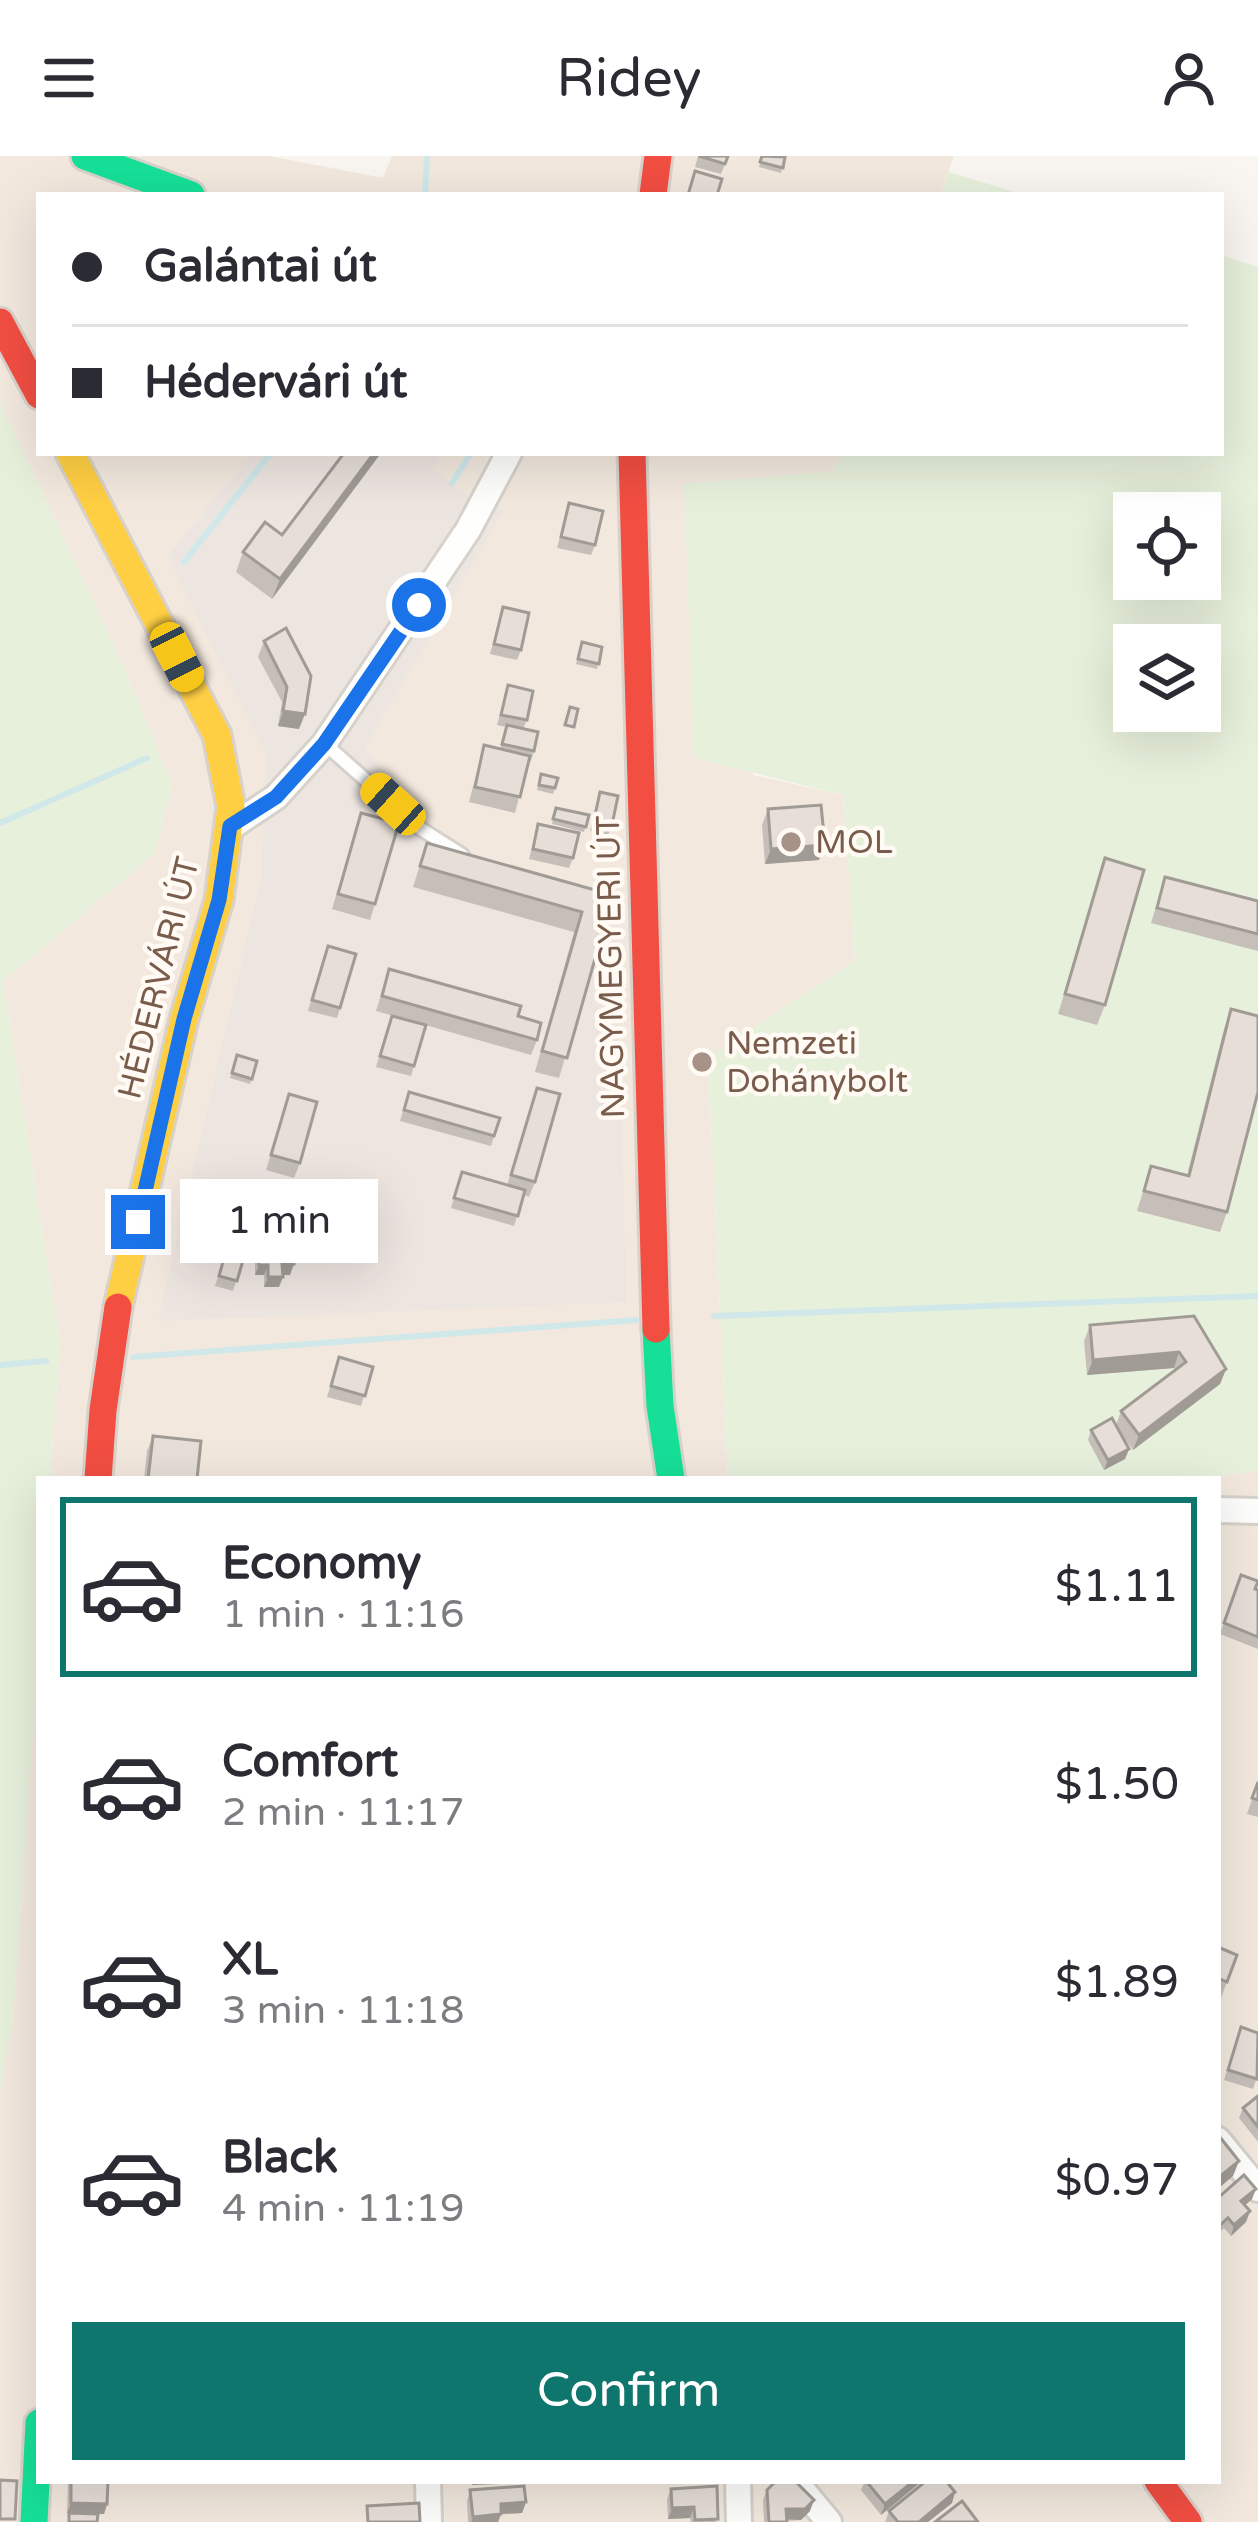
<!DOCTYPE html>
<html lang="en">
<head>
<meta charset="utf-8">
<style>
	:root { --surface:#fff; --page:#f2f2f3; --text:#2b2b33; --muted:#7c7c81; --line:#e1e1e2; --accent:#0f766e }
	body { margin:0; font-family:"Varela Round",sans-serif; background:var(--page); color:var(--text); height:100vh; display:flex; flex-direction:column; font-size:45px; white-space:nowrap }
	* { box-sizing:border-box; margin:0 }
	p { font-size:39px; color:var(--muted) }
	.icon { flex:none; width:66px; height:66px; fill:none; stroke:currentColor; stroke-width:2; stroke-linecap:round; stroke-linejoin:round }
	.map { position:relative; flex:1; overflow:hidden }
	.sheet { position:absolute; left:36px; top:1320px; width:1185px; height:1008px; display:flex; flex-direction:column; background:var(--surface); border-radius:0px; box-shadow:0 12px 48px #0002 }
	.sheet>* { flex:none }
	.hud { position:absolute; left:36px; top:36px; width:1188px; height:264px; border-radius:0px; box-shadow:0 12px 48px #0002; display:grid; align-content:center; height:264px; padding:0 36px; background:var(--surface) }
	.fabs { position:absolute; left:1113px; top:336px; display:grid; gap:24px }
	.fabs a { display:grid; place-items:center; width:108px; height:108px; border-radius:0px; background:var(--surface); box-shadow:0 12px 48px #0002; font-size:60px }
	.end { position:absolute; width:54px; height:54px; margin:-27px; border:15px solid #1a73e8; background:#fff; box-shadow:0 0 0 6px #fff }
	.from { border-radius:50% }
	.bubble { position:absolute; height:84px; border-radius:0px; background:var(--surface); box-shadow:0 12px 48px #0002; font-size:39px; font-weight:600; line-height:84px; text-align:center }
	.car { position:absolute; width:36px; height:72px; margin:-36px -18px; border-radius:15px; box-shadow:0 0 9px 3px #0007; background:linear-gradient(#f5c518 24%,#345 0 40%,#f5c518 0 76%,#345 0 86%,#f5c518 0) }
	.hud b { display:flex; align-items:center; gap:42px; height:114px; font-size:45px }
	.hud b+b { border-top:3px solid var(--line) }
	.hud i { width:30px; height:30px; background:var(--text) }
	ul { padding:21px 0 0; list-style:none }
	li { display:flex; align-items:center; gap:36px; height:180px; margin:0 24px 18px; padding:0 12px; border:6px solid transparent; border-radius:0px }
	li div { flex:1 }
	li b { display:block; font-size:45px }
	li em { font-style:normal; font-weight:600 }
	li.on { border-color:var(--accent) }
	li>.icon { width:108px; height:108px; stroke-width:1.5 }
	.button { display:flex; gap:24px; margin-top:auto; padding:24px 36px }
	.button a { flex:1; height:138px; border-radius:0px; background:var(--accent); color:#fff; font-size:48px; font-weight:600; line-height:138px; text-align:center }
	header { display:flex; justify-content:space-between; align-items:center; height:156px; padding:0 36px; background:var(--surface); font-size:54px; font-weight:600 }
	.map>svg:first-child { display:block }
</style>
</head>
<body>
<header><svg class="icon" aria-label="menu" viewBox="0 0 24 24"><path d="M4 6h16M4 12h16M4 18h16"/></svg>Ridey<svg class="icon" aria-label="person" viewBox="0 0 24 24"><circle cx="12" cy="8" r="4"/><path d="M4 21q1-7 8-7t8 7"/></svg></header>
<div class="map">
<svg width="1258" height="2366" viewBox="0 0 1258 2366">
	<rect width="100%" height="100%" fill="#f9f5f0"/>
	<g fill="#f2e8de">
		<polygon points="0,0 269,0 383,22 392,0 954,0 940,39 39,39 39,297 252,297 167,400 266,597 261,722 159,1165 440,685 365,592 505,353 470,339 431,314 443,297 841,297 834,315 685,328 753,619 843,639 855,806 708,902 728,1323 50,1323 60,1187 3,825 155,697 172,629 123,509 0,246"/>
		<polygon points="1258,1314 1258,2366 0,2366 0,1937 13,1863 39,1488 39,2325 1218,2325 1218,1323 1199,1323"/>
	</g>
	<polygon fill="#ede5e0" points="252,297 443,297 432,314 470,339 505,353 365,592 440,685 617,750 626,1146 158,1165 261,722 266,598 167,400"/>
	<g fill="#e7f0db" fill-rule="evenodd">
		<polygon points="949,16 1024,39 940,39"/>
		<path d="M1221 99 1258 111V1314L1199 1323H728L708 901 855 805 843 639 694 602 684 328 834 315 841 297H1221ZM1134 357H1200V423H1134ZM1134 489H1200V555H1134Z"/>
		<polygon points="0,246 123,509 172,629 155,697 3,825 60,1187 50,1323 39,1323 39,1488 13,1863 0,1937"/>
	</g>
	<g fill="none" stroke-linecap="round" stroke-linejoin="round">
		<g stroke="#d0e8ea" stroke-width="6">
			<polyline points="425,39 427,0"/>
			<polyline points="452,327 471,297"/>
			<polyline points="184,406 271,297"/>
			<polyline points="0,667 147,602"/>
			<polyline points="714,1160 1258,1140"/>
			<polyline points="133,1201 636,1164"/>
			<polyline points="0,1209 46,1205"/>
		</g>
		<defs>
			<polyline id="lane" points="325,588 421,673 462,699"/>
			<g id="street">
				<polyline points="231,671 276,641 324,588 468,374 509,297"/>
				<polyline points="1218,1354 1258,1355"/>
				<polyline points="1218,1984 1258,2033"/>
				<polyline points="428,2325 429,2366"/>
				<polyline points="738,2325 739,2366"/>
				<polyline points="795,2325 829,2366"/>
			</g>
			<g id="fast">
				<polyline points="85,0 191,39"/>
				<polyline points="656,1173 660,1250 671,1323"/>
				<polyline points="34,2366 39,2267"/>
			</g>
			<polyline id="slow" points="70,297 217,579 231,651 219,744 184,863 118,1151"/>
			<g id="jam">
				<polyline points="653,39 658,0"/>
				<polyline points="0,166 39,239"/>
				<polyline points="632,297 656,1173"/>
				<polyline points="98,1323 103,1254 118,1151"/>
				<polyline points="1158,2325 1188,2366"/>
			</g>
		</defs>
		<use href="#lane" stroke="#d7d1cb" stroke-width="18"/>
		<use href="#street" stroke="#d7d1cb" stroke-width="30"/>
		<use href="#fast" stroke="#d9d2cb" stroke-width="33"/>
		<use href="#slow" stroke="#d9d2cb" stroke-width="33"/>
		<use href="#jam" stroke="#d9d2cb" stroke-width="33"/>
		<use href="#lane" stroke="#fefefd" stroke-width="12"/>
		<use href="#street" stroke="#fefefd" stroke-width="24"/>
		<use href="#fast" stroke="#16e098" stroke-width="27"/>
		<use href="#slow" stroke="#ffcf43" stroke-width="27"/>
		<use href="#jam" stroke="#f24e42" stroke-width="27"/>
	</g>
	<g fill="#c6bfb9">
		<polygon points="698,0 728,0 721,18 695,11"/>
		<polygon points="762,0 785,1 781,17 759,11"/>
		<polygon points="344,297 381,297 272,443 236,416 243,396 282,379"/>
		<polygon points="569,347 595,389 591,399 557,392"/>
		<polygon points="503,451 521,494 517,504 490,498"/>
		<polygon points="286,472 299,573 278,570 282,546 258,501 264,485"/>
		<polygon points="582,486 602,491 597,513 576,508"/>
		<polygon points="508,529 527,564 523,573 534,595 531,605 528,605 515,657 469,646 484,589 500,593 506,571 497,569"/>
		<polygon points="558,622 553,638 537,634 539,624"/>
		<polygon points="600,636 612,669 608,679 590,675"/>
		<polygon points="556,652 589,659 584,676 552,668"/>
		<polygon points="768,653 819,704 765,708 762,669"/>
		<polygon points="361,657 375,748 370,764 332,753"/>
		<polygon points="538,668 573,702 569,712 529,703"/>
		<polygon points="427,687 613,739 559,922 535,916 574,776 413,731"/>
		<polygon points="1105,702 1105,849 1097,869 1058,858"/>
		<polygon points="1165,721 1258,745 1258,795 1151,767"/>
		<polygon points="324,800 340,852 337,862 308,855"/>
		<polygon points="389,813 518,860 537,884 531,899 376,855"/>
		<polygon points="1231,853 1227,1056 1220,1076 1137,1055 1151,1010 1187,1019 1224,873"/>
		<polygon points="392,860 414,910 411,920 376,911"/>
		<polygon points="237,899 257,905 250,928 230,922"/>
		<polygon points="537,932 535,1026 529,1041 524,1039 514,1070 451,1052 462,1016 507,1029"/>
		<polygon points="409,936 500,962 491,990 400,965"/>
		<polygon points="289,938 300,1007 294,1022 266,1014"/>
		<polygon points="281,1037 332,1052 323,1081 272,1067"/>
		<polygon points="228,1088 246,1094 233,1135 215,1130"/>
		<polygon points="259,1094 290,1119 283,1119 279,1131 264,1131 264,1119 255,1119 255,1104"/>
		<polygon points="1194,1160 1226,1213 1220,1228 1133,1294 1121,1278 1129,1293 1125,1303 1104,1314 1088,1284 1091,1274 1116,1269 1121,1255 1175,1214 1174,1212 1087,1219 1084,1185 1090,1169"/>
		<polygon points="339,1201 373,1211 361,1250 327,1241"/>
		<polygon points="153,1280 197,1323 144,1323 147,1295"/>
		<polygon points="1241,1419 1258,1434 1258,1493 1220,1478"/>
		<polygon points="1258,1626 1258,1661 1247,1658"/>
		<polygon points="1218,1791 1237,1799 1218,1850"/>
		<polygon points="1241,1871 1258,1918 1253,1933 1224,1924"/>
		<polygon points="1258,1940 1258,1986 1239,1962 1243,1952"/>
		<polygon points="1218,2042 1252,2043 1245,2049 1250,2055 1246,2066 1231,2080 1224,2072 1218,2078"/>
		<polygon points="68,2325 108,2325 107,2348 104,2358 67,2357"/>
		<polygon points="865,2325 922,2325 881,2359 861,2334"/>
		<polygon points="671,2333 717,2366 691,2366 690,2362 668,2363 667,2343"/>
		<polygon points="470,2334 526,2346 522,2357 501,2358 498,2366 468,2366 467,2345"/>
		<polygon points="767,2334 810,2355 801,2364 764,2366 763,2344"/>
		<polygon points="952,2347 928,2366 885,2366 889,2355"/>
	</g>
	<g fill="#a19b96">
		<polygon points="374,297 381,297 272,443 280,423"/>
		<polygon points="283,555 305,558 299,573 278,570"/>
		<polygon points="825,689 819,704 765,708 771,693"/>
		<polygon points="282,1108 294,1108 290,1119 279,1119"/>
		<polygon points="259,1109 268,1109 264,1119 255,1119"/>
		<polygon points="268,1121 283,1121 279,1131 264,1131"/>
		<polygon points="1179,1196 1174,1212 1087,1219 1093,1204"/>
		<polygon points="1226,1213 1220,1228 1133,1294 1139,1279"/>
		<polygon points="1129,1293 1125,1303 1104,1314 1108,1304"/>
		<polygon points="1239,2005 1233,2020 1218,2033 1218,2022"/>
		<polygon points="1256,2033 1252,2043 1238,2056 1241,2045"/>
		<polygon points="1250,2055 1246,2066 1231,2080 1234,2069"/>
		<polygon points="473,2325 500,2325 499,2328 472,2329"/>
		<polygon points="914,2325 922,2325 881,2359 885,2348"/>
		<polygon points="955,2336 952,2347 928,2366 919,2366"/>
		<polygon points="814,2344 810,2355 801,2364 783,2363 786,2353"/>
		<polygon points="526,2346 522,2357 501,2358 498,2366 471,2366 473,2361 501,2348"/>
		<polygon points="71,2347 107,2348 104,2358 67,2357"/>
		<polygon points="694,2351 690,2362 668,2363 672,2352"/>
	</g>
	<g fill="#e6ded7" stroke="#a19b96" stroke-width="3">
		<polygon points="699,0 728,0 725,8"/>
		<polygon points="762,0 785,1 783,12 760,6"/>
		<polygon points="695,15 722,23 717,39 688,39"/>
		<polygon points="344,297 374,297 280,423 243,396 265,366 282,379"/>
		<polygon points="569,347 603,355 595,389 561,381"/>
		<polygon points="503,451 529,457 521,494 494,488"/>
		<polygon points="286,472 311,520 305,558 283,555 287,531 264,485"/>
		<polygon points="582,486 602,491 599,508 578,503"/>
		<polygon points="508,529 533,535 527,564 501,559"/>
		<polygon points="570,551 578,553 574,571 565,569"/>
		<polygon points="507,569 538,576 534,595 502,588"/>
		<polygon points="484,589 530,600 520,641 475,631"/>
		<polygon points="541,618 558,622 555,632 539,629"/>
		<polygon points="600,636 618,640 612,669 594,664"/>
		<polygon points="821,649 825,689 771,693 768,653"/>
		<polygon points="556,652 589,659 586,671 553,663"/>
		<polygon points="361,657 399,667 375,748 338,738"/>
		<polygon points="538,668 579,677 573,702 533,693"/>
		<polygon points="427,687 613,739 567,902 542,895 582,756 420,710"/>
		<polygon points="1105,702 1144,714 1105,849 1065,838"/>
		<polygon points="1165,721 1258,745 1258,778 1157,752"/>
		<polygon points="328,790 356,798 340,852 312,844"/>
		<polygon points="389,813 521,850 518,860 541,867 537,884 382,840"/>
		<polygon points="1231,853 1258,860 1258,936 1227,1056 1144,1035 1151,1010 1189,1020"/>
		<polygon points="392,860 426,869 414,910 380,900"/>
		<polygon points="237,899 257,905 252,923 232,917"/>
		<polygon points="537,932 560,938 535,1026 511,1019"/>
		<polygon points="409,936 500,962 494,980 404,954"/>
		<polygon points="289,938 317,946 300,1007 271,999"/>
		<polygon points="462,1016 525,1034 518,1060 454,1042"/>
		<polygon points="281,1037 332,1052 327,1071 276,1057"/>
		<polygon points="228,1088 246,1094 237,1125 219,1120"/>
		<polygon points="294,1093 294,1108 282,1108 283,1121 268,1121 268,1109 259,1109 259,1094"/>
		<polygon points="1194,1160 1226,1213 1139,1279 1121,1255 1186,1206 1179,1196 1093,1204 1090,1169"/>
		<polygon points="339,1201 373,1211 365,1240 331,1230"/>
		<polygon points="1112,1262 1129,1293 1108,1304 1091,1274"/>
		<polygon points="153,1280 201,1285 197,1323 148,1323"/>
		<polygon points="1241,1419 1258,1425 1255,1433 1258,1434 1258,1481 1224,1467"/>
		<polygon points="1258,1626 1258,1644 1252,1642"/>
		<polygon points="1218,1791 1237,1799 1227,1826 1218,1822"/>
		<polygon points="1241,1871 1258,1877 1257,1923 1228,1914"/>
		<polygon points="1258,1940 1258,1971 1243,1952"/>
		<polygon points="1219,1980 1239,2005 1218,2022 1218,1981"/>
		<polygon points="1244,2019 1256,2033 1241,2045 1250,2055 1234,2069 1228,2062 1218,2071 1218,2042"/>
		<polygon points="0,2324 17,2325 15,2363 0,2363"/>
		<polygon points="71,2325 108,2325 107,2348 71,2347"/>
		<polygon points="776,2325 795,2325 814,2344 805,2353 786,2353 787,2366 769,2366 767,2334"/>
		<polygon points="866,2325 914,2325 885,2348"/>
		<polygon points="926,2325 946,2325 955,2336 919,2366 898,2366 889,2355"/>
		<polygon points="524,2330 526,2346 501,2348 501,2358 473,2361 470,2334"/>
		<polygon points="717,2330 718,2363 695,2364 694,2351 672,2352 671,2333"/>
		<polygon points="962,2345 978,2366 935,2366"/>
		<polygon points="419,2347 420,2366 368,2366 367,2350"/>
		<polygon points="69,2357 98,2358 97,2366 69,2366"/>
	</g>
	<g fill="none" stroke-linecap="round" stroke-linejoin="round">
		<polyline stroke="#1a73e8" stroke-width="15" points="138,1066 184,863 219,744 230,670 276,641 324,588 419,449"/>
	</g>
	<g fill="#a69286" stroke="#fffaf3" stroke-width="4.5">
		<circle cx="791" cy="686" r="12"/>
		<circle cx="702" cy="906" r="12"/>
	</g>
	<g text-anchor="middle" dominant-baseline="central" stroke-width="9" stroke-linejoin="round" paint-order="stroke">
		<g font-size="33" fill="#7a5c4d" stroke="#fffaf3" text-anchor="start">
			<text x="815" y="686">MOL</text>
			<text x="726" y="887">Nemzeti<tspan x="726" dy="38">Dohánybolt</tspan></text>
		</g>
		<g font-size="33" fill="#7a5c4d" stroke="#fffaf3">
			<text transform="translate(611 811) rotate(-91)">NAGYMEGYERI ÚT</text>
			<text transform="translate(159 822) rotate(-76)">HÉDERVÁRI ÚT</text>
		</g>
	</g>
</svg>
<div class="fabs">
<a><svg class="icon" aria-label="locate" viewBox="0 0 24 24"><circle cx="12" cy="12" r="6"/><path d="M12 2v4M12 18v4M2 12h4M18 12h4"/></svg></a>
<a><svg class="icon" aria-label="layers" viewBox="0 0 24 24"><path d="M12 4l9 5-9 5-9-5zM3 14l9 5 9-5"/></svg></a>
</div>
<i class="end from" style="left:419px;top:449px"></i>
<i class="end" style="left:138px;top:1066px"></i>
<div class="bubble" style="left:180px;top:1023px;width:198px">1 min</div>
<i class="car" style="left:177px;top:501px;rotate:153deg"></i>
<i class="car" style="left:393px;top:648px;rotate:312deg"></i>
<div class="hud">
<b><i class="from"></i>Galántai út</b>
<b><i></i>Hédervári út</b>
</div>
<section class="sheet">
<ul>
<li class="on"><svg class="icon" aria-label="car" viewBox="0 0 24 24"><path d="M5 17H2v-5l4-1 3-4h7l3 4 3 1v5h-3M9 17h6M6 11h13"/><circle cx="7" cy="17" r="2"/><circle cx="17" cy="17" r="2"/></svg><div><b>Economy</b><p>1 min · 11:16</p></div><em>$1.11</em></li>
<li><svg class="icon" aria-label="car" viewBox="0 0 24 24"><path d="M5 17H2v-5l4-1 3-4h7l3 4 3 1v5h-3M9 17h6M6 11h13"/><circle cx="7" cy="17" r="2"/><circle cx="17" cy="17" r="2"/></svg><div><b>Comfort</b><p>2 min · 11:17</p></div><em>$1.50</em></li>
<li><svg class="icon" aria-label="car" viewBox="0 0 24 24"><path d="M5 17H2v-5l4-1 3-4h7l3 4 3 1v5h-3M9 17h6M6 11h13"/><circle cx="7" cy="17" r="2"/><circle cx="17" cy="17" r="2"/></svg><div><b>XL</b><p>3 min · 11:18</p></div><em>$1.89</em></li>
<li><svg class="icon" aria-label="car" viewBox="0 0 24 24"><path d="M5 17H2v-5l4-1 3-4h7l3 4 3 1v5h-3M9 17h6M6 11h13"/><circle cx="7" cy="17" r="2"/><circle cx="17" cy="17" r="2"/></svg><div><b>Black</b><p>4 min · 11:19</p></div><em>$0.97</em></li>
</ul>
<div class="button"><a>Confirm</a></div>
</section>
</div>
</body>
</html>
